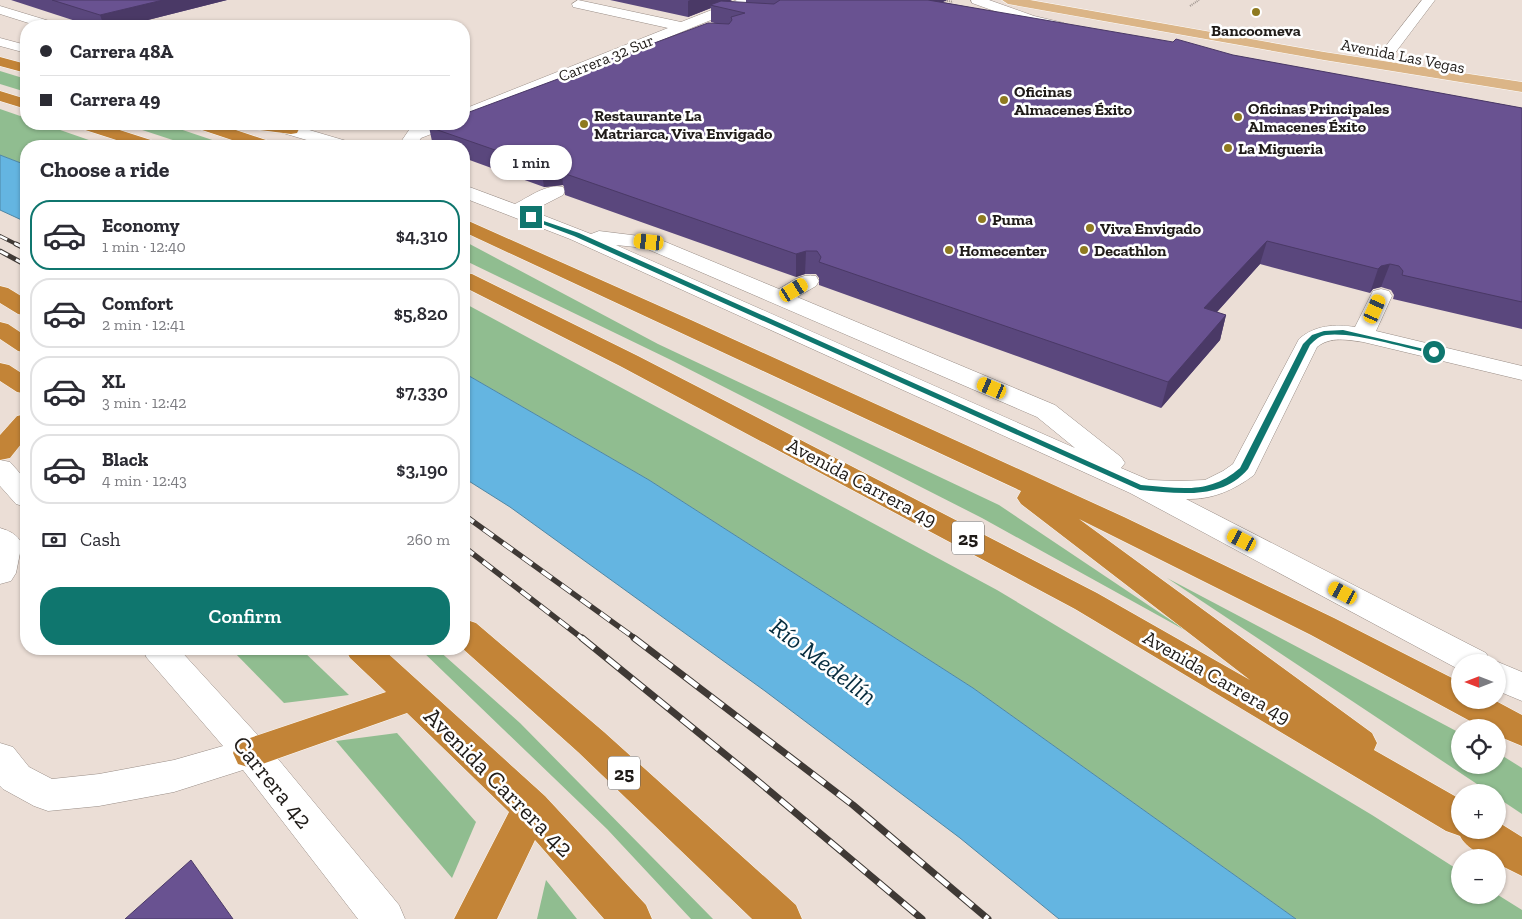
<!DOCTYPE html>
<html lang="en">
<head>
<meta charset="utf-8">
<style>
	:root { --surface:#fff; --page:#f7f7f7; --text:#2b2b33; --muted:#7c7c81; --line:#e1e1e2; --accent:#0f766e }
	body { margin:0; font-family:"Zilla Slab",serif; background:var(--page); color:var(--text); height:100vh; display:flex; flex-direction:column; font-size:19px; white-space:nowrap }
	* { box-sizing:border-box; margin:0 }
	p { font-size:16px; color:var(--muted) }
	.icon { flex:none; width:28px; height:28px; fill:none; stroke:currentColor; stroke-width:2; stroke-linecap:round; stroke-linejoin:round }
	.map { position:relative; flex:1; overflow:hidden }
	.details { position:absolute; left:20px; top:140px; width:450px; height:515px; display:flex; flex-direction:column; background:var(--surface); border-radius:20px; box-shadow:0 1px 4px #0004 }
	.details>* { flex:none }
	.banner { position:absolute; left:20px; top:20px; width:450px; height:110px; border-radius:20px; box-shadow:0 1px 4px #0004; display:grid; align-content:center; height:110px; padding:0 20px; background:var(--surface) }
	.needle { width:32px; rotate:270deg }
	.fabs { position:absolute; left:1451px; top:654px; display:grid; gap:10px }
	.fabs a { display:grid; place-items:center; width:55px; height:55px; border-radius:50%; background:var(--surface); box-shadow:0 1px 4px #0004; font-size:25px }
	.end { position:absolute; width:22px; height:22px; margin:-11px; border:6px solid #0f766e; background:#fff; box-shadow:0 0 0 2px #fff }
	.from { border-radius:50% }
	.bubble { position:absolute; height:35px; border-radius:18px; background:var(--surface); box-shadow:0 1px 4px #0004; font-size:16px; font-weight:600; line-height:35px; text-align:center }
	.car { position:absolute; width:15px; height:30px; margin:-15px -8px; border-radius:6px; box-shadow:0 0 4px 1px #0007; background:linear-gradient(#f5c518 24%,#345 0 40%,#f5c518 0 76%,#345 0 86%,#f5c518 0) }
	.banner b { display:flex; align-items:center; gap:18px; height:48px; font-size:19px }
	.banner b+b { border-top:1px solid var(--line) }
	.banner i { width:12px; height:12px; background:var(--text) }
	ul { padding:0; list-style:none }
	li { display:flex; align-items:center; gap:15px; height:70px; margin:0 10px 8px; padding:0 10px; border:2px solid var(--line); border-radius:20px }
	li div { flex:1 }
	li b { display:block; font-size:19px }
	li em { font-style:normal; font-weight:600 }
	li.active { border-color:var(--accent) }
	li>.icon { width:45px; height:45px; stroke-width:1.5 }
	h2 { padding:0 20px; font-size:22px; line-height:60px }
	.pay { display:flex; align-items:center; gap:12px; height:55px; padding:0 20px; font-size:19px }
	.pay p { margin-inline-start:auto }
	.cta { display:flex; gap:10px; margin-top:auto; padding:10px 20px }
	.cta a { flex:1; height:58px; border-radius:20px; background:var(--accent); color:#fff; font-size:20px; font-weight:600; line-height:58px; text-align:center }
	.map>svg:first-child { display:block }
</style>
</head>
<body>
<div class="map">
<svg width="1522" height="919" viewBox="0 0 1522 919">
	<rect width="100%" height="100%" fill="#ebded6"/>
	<g fill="#90bd90">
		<polygon points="0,71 26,79 26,92 0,84"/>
		<polygon points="0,109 26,118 26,124 43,124 106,146 26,146 26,165 0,155"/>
		<polygon points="124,124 165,124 230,146 191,146"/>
		<polygon points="464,241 658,344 999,505 1190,633 982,518 671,360 464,260"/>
		<polygon points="464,303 997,590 1372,815 1460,871 1460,895 1498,895 1522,910 1522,919 1296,919 973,688 649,480 464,373"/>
		<polygon points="1167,578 1460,733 1460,765 1498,765 1498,753 1522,768 1522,814 1498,798 1498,792 1489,792"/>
		<polygon points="231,649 301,649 349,695 284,703"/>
		<polygon points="420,649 437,649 520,723 713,919 691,919 607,829"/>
		<polygon points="397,733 476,822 452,878 336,741"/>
		<polygon points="546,880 577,919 537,919"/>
	</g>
	<g fill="#64b5e1" stroke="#4f87a5">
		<polygon points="0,155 26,165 26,222 0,210"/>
		<polygon points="464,373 649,480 973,688 1296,919 1059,919 960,838 765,691 510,507 464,478"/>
	</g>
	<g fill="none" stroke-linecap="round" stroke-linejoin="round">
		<defs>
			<g id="minor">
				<polygon points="578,0 681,22 737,0 754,0 753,3 464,120 464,109 668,28 573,7 572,4"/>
				<polygon points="971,0 989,0 1034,16 1064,23 1066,26 1059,30 1025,22 972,3"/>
				<polygon points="1422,0 1435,0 1395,53 1385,53 1383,50 1385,47"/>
				<polygon points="0,6 56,23 58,26 38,26 0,14"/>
				<polygon points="0,38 26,45 26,53 0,46"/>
				<polygon points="264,124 289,124 350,142 353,146 327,146 266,128"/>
				<polygon points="426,124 449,124 447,128 421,138 416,146 398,146 409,130"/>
				<path d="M464 185 515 204C529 197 547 183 563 187L565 191 563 195 532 211 591 234 599 231 656 238 779 289C791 282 801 273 816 276L819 281 816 286 797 297 1055 405 1121 457 1125 463 1121 468 1149 480 1179 481 1205 480 1223 471 1233 464 1299 339C1315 325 1335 324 1355 327L1373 291 1381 289 1389 291 1392 296 1376 331 1522 366V380L1363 342C1347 340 1331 336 1317 347L1254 475C1234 490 1212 500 1186 499L1486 653 1491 662H1460V670L1130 493 570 239 464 198ZM616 245 645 248 1037 417 1075 448Z"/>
				<polygon points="0,460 10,462 26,480 26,507 16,504 0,486"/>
				<path d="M0 528C10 531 16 534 22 543L16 573 11 581 0 584Z"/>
				<polygon points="142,649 179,649 264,742 399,905 405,919 358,919 243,770 174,792 99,806 48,811 34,806 3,789 0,786 0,743 13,747 29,767 52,779 99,774 174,760 223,746 147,658"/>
				<polygon points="1497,662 1498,662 1522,672 1522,701 1498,691"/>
			</g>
			<polygon id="major" points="1002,0 1030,0 1324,52 1522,82 1522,92 1324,60 1008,4"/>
			<g id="highway">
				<polygon points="0,57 26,64 26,73 0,66"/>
				<polygon points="0,91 26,99 26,109 0,101"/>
				<polygon points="77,124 101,124 157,142 160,146 135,146 79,128"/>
				<polygon points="194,124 218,124 272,142 275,146 250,146 196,128"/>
				<polygon points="245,124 297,125 299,129 297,133 291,134 253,129 247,128"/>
				<path d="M464 219 691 320 1124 517 1334 618 1460 682V700H1494L1522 715V746L1498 736V728H1483L1311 635 1079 519 1372 733 1377 743 1374 750 1460 799V830H1498V822L1522 837V876L1498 864V858C1484 858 1466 848 1460 836L1446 831 1075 609 620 366 464 287V273L472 274 638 356 1097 593 1250 680 1021 504 1017 498 1021 491 464 232Z"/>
				<polygon points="0,286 8,288 26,299 26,316 18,314 0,303"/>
				<polygon points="0,322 8,324 26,336 26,353 18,351 0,339"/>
				<polygon points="0,363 9,365 26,376 26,394 17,392 0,381"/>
				<polygon points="26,414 26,438 10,458 0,460 0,435 17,416"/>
				<polygon points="464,619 476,623 604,732 796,905 802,919 752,919 578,752 463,649"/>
				<polygon points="345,649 383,649 545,796 646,905 652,919 604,919 535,840 497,919 454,919 509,812 407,713 251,768 238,764 233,753 238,742 386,692 350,658"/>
			</g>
		</defs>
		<use href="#minor" stroke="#998d86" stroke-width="1"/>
		<use href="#major" stroke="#fff" stroke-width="1"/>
		<use href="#highway" stroke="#fff" stroke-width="1"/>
		<g stroke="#a19791" stroke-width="2" stroke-dasharray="1 1" stroke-linecap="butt">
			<polyline points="943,0 953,2"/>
			<polyline points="1190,6 1199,0"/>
		</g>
		<use href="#minor" fill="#fff" fill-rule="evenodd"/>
		<use href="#major" fill="#dbb587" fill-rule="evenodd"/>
		<use href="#highway" fill="#c38437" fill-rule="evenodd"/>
		<defs>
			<polyline id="rail-far3" points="0,236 18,245"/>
			<g id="rail-far2">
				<polyline points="16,244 26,249"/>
				<polyline points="0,251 26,265"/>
			</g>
			<g id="rail-far1">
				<polyline points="464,515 636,639"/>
				<polyline points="464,547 583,639"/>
			</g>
			<g id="rail">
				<polyline points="582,638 753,777 922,919"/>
				<polyline points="634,638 853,805 988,919"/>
			</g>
		</defs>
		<use href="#rail-far3" stroke="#3f3935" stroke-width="4"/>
		<use href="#rail-far2" stroke="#3f3935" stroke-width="5"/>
		<use href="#rail-far1" stroke="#3f3935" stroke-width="5.5"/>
		<use href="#rail" stroke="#3f3935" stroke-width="7"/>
		<use href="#rail-far3" stroke="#fff" stroke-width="2.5" stroke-dasharray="8" stroke-linecap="butt"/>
		<use href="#rail-far2" stroke="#fff" stroke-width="3" stroke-dasharray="9" stroke-linecap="butt"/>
		<use href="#rail-far1" stroke="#fff" stroke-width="4" stroke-dasharray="12" stroke-linecap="butt"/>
		<use href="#rail" stroke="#fff" stroke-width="5" stroke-dasharray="16" stroke-linecap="butt"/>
	</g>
	<g fill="#5a477d">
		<polygon points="11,0 227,0 124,26 91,26"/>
		<polygon points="610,0 732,0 728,2 746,3 746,0 947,0 942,2 1522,108 1522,329 1393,299 1394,295 1391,290 1381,287 1373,289 1370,293 1260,264 1217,312 1226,315 1220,340 1161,408 819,285 819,278 816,274 805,274 796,277 565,195 564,187 563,185 544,187 464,158 464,146 433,146 429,127 718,24 711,22 711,8 688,17"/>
	</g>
	<g fill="#4a3966">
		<polygon points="163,0 227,0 124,26 104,26 100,15"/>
		<polygon points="690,0 732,0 716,7 710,5 711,8 688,17 688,1"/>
		<polygon points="919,0 947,0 918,15"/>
		<polygon points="561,164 563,185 544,187 541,166"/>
		<polygon points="1267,241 1260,264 1198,333 1204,308"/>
		<polygon points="806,251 805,274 796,277 796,254"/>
		<polygon points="1390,264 1381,287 1373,289 1370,293 1378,269 1381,266"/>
		<polygon points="1226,315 1220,340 1161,408 1168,382"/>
	</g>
	<g fill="#695291" stroke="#4a3966">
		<polygon points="52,0 163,0 100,15"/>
		<polygon points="780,0 928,0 1173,42 1176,39 1233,55 1522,108 1522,302 1402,275 1403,271 1399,266 1390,264 1381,266 1378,269 1267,241 1204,308 1226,315 1168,382 819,262 821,257 817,251 806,251 796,254 563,173 564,169 561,164 541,166 429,127 438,124 464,124 464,114 708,23 729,24 732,20 731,17 745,13 710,5 721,1 774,4"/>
		<polygon points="191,860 233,919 125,919"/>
	</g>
	<path fill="#0f766e" d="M529 216 579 233 1141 485C1180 488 1209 495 1240 468L1303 344 1312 335 1324 331 1343 330 1437 352 1434 354C1406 348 1351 331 1326 335 1319 336 1315 340 1310 345L1248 469C1221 501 1177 493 1140 490L574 236 529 219Z"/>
	<g fill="#8f7a20" stroke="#fff" stroke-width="2">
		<circle cx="1256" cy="12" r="5"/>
		<circle cx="1004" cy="100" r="5"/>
		<circle cx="1238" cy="117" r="5"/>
		<circle cx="584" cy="124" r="5"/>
		<circle cx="1228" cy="148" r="5"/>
		<circle cx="982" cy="219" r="5"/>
		<circle cx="1090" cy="228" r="5"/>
		<circle cx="949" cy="250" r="5"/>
		<circle cx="1084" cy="250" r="5"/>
	</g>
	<g text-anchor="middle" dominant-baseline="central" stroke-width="5" stroke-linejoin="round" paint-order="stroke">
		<g font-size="16" font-weight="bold" fill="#1f1b18" stroke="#fff" text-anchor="start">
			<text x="1256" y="30" text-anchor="middle">Bancoomeva</text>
			<text x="1014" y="91">Oficinas<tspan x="1014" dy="18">Almacenes Éxito</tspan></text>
			<text x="1248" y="108">Oficinas Principales<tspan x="1248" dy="18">Almacenes Éxito</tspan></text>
			<text x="594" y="115">Restaurante La<tspan x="594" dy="18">Matriarca, Viva Envigado</tspan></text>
			<text x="1238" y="148">La Migueria</text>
			<text x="992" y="219">Puma</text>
			<text x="1100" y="228">Viva Envigado</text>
			<text x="959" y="250">Homecenter</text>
			<text x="1094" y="250">Decathlon</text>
		</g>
		<g font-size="16" fill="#1f1b18" stroke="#fff">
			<text transform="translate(1403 56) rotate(11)">Avenida Las Vegas</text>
			<text transform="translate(606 58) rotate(-22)">Carrera 32 Sur</text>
		</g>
		<g fill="#fff" stroke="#625f5d" stroke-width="1">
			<rect x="952" y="521.5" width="32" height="33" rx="4"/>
			<rect x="608" y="756.5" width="32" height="33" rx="4"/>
		</g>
		<g font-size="19" font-weight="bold" fill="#1f1b18">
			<text x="968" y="538">25</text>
			<text x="624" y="773">25</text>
		</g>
		<g font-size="20" fill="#1f1b18" stroke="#fff">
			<text transform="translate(862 482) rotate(28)">Avenida Carrera 49</text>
			<text transform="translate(1217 677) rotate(30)">Avenida Carrera 49</text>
		</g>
		<g font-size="24" fill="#1f1b18" stroke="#fff">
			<text transform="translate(273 782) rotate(51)">Carrera 42</text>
			<text transform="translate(499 782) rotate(45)">Avenida Carrera 42</text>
		</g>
		<g font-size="25" font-style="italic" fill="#072d3f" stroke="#fff">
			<text transform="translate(824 661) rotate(37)">Río Medellín</text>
		</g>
	</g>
</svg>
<div class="fabs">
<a><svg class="needle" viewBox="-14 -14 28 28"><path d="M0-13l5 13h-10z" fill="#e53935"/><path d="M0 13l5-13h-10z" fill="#7c7c81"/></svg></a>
<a><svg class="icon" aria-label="locate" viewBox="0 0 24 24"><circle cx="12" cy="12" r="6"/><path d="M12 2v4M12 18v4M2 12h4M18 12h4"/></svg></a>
<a>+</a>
<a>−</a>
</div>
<i class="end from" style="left:1434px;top:352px"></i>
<i class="end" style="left:531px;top:217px"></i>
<div class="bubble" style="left:490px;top:145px;width:82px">1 min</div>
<i class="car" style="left:649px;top:242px;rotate:276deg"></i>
<i class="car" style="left:794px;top:290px;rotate:59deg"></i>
<i class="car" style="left:1375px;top:309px;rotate:24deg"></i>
<i class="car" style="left:992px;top:388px;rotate:293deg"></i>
<i class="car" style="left:1242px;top:540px;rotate:297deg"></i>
<i class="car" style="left:1343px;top:593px;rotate:298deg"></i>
<div class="banner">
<b><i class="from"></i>Carrera 48A</b>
<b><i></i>Carrera 49</b>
</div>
<section class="details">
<h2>Choose a ride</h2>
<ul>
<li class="active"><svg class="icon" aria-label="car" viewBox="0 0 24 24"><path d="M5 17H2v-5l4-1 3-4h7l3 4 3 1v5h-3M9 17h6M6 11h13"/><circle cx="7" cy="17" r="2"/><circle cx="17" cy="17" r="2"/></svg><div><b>Economy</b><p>1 min · 12:40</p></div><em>$4,310</em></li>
<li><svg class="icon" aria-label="car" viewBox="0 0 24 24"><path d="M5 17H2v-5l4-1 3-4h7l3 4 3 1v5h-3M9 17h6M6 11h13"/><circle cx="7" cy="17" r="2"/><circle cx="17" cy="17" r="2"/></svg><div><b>Comfort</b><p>2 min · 12:41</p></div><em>$5,820</em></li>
<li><svg class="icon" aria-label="car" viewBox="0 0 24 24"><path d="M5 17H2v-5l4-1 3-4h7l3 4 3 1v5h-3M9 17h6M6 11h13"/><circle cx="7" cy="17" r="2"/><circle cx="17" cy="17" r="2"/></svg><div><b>XL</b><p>3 min · 12:42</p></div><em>$7,330</em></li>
<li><svg class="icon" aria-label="car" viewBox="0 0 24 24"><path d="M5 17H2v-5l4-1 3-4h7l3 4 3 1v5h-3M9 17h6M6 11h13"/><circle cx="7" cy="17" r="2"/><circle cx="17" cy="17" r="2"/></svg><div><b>Black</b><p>4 min · 12:43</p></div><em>$3,190</em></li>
</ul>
<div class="pay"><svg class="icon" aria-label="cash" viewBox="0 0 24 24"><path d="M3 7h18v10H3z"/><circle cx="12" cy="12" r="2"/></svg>Cash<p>260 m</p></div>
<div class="cta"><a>Confirm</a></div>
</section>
</div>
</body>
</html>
